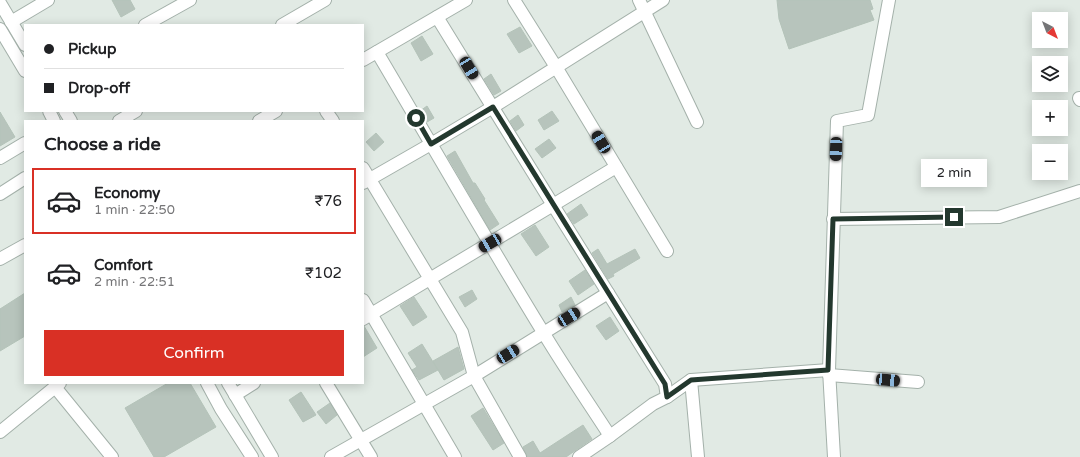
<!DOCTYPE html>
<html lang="en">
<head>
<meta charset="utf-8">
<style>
	:root { --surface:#fff; --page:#f6f6f6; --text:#202124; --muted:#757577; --line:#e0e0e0; --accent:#d93025 }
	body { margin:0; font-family:"Varela Round",sans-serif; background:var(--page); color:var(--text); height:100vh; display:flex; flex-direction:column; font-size:15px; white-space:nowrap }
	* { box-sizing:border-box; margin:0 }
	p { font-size:13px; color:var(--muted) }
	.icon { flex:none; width:22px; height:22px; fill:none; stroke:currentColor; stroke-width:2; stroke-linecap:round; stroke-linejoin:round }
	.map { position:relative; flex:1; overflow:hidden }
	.side { position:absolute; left:24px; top:120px; width:340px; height:264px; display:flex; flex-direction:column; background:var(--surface); border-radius:0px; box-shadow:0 2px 10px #0003 }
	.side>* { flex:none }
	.hud { position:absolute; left:24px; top:24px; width:340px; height:88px; border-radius:0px; box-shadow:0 2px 10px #0003; display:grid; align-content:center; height:88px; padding:0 20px; background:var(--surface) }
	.needle { width:26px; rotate:138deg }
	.tools { position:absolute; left:1032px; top:12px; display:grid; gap:8px }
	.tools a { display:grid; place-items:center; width:36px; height:36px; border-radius:0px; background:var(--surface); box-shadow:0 2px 10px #0003; font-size:20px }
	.end { position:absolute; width:18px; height:18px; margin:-9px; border:5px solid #23382e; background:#fff; box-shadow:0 0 0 2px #fff }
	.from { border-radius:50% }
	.bubble { position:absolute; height:28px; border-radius:0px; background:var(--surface); box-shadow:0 2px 10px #0003; font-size:13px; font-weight:600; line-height:28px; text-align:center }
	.car { position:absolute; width:12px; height:24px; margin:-12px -6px; border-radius:5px; box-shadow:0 0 3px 1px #0007; background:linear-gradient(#222 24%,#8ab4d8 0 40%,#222 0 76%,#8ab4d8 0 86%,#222 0) }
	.hud b { display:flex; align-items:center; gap:14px; height:38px; font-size:15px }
	.hud b+b { border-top:1px solid var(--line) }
	.hud i { width:10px; height:10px; background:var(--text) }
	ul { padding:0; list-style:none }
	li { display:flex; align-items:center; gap:12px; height:66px; margin:0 8px 6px; padding:0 12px; border:2px solid transparent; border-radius:0px }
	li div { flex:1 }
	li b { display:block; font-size:15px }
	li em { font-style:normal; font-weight:600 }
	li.active { border-color:var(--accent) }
	li>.icon { width:36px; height:36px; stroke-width:1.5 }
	h2 { padding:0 20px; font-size:18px; line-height:48px }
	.action { display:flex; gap:8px; margin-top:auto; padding:8px 20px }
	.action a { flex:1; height:46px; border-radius:0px; background:var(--accent); color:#fff; font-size:16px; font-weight:600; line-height:46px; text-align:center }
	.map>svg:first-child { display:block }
</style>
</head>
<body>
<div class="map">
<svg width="1080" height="457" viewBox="0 0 1080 457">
	<rect width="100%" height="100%" fill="#e1eae4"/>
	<g fill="#b7c4bc" stroke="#b4c3b9">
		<polygon points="112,0 130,0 135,9 121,17"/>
		<polygon points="777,0 870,0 873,9 870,10 874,20 789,49 779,19"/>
		<polygon points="520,27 532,46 519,53 507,34"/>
		<polygon points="422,36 433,54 421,61 411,43"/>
		<polygon points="491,74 501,91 494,95 484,79"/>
		<polygon points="427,106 434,118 427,122 420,111"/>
		<polygon points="552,111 559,121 544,130 538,120"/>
		<polygon points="0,112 15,137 0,146"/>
		<polygon points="518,115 524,125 516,131 510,121"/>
		<polygon points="376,133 384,142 374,151 366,142"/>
		<polygon points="549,139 556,148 542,158 535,149"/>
		<polygon points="455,151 473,183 475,183 485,199 484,200 499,224 490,230 447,156"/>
		<polygon points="581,204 588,215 574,224 567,214"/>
		<polygon points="535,225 549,247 536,256 521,234"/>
		<polygon points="598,249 607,264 635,249 640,258 613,274 614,276 608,279 592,253"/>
		<polygon points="585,270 594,284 578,295 569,281"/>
		<polygon points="472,290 477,299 465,307 459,297"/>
		<polygon points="25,293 25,336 0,351 0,309"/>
		<polygon points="414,297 427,317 413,326 400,306"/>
		<polygon points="571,297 575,305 562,312 559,305"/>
		<polygon points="610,317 619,331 606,340 596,326"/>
		<polygon points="363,326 364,326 377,348 363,357"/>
		<polygon points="422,344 438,370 433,361 458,347 464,369 444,380 438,370 419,380 412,370 417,367 408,353"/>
		<polygon points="168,383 190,383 216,427 164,457 154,457 125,408"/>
		<polygon points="301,392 316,415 303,422 289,400"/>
		<polygon points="330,403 337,415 326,424 317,412"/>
		<polygon points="483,408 504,443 493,450 471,416"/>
		<polygon points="583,425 592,439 566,457 527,457 523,447 533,441 540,453"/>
	</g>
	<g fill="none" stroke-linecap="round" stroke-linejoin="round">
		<defs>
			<g id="minor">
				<polyline points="514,0 556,67 667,251"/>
				<polyline points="639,0 697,122"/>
				<polyline points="0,3 25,45"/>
				<polyline points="437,17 553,205 616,167"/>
				<polyline points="11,22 48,0"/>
				<polyline points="145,25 190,0"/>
				<polyline points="282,25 325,0"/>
				<polyline points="0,29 25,71"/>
				<polyline points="363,60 466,0"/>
				<polyline points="1080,98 1079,98 1080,100"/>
				<polyline points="49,111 54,121"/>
				<polyline points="65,111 71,121"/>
				<polyline points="326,111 333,121"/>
				<polyline points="119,121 136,111"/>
				<polyline points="259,121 276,111"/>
				<polyline points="0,158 25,143"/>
				<polyline points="363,168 462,332 474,376 520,457"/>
				<polyline points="363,183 431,144 493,107 663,0"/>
				<polyline points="0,194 25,178"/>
				<polyline points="833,219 999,217 1080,191"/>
				<polyline points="0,259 25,245"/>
				<polyline points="363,300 455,457"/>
				<path d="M363 319 553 205 665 384 667 397 653 404 610 436C588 402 564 367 543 332 486 239 432 145 377 52"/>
				<polyline points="829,375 918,382"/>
				<polyline points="691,380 698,457"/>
				<polyline points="207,383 221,409 252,457"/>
				<polyline points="228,383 272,457"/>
				<polyline points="326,383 371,457"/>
				<polyline points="55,387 112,457"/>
				<polyline points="235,395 254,383"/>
				<polyline points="667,397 691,380 829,370"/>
				<polyline points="0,432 60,383"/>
				<polyline points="331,457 474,376 608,293"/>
				<polyline points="579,457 610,436"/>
				<polyline points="834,457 829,370 837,121 868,115 889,0"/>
			</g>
		</defs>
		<use href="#minor" stroke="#a4b1aa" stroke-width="14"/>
		<use href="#minor" stroke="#fff" stroke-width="12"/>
	</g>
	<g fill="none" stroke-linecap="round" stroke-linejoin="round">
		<polyline stroke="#23382e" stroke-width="5" points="416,118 431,144 493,107 665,384 667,397 691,380 828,370 833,219 954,217"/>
	</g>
</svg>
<div class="tools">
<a><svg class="needle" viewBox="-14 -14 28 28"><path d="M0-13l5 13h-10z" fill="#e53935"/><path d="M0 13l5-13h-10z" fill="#757577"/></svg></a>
<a><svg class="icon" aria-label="layers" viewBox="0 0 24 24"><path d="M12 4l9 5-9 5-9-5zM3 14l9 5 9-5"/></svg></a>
<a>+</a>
<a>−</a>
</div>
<i class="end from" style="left:416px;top:118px"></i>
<i class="end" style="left:954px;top:217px"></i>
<div class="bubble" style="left:921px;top:159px;width:66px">2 min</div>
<i class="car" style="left:469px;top:68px;rotate:149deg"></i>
<i class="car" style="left:601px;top:142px;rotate:329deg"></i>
<i class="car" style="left:836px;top:149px;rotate:182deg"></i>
<i class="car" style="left:490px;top:243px;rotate:240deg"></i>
<i class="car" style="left:569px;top:317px;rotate:58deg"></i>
<i class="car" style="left:508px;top:354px;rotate:59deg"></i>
<i class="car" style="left:888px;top:380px;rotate:95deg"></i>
<div class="hud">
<b><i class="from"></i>Pickup</b>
<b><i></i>Drop-off</b>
</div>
<section class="side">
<h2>Choose a ride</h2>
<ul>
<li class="active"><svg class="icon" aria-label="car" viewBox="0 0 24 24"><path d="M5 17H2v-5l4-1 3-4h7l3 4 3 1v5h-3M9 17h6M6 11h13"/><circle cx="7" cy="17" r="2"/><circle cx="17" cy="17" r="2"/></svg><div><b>Economy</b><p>1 min · 22:50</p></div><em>₹76</em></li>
<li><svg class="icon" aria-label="car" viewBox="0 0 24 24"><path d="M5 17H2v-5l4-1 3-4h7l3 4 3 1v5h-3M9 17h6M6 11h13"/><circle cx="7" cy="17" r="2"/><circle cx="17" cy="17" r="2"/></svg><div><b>Comfort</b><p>2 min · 22:51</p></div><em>₹102</em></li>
</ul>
<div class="action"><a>Confirm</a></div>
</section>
</div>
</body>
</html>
